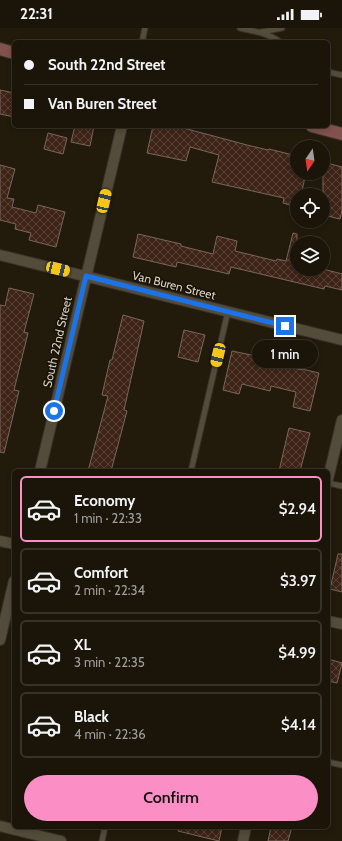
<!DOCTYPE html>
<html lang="en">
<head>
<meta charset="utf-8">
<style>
	:root { --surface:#1a1409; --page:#272117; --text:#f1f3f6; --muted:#9f9e9c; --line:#38332a; --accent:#fb8fc5 }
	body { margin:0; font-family:Cabin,sans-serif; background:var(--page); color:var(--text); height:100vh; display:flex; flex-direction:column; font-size:15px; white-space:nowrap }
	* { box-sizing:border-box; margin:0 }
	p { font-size:13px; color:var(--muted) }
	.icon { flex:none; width:22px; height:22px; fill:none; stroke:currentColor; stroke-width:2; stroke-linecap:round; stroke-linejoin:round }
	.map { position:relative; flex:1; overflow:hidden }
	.panel { position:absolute; left:12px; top:441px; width:318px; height:360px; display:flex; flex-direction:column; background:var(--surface); border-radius:6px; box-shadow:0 2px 6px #0003,0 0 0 1px var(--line) }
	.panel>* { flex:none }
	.hud { position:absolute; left:12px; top:12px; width:318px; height:88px; border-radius:6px; box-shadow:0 2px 6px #0003,0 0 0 1px var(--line); display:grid; align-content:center; height:88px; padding:0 12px; background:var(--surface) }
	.needle { width:26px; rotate:193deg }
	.buttons { position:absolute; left:290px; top:112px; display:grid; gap:8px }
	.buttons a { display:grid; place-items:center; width:40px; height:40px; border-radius:50%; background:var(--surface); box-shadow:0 2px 6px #0003,0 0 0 1px var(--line); font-size:20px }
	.end { position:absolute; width:18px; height:18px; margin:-9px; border:5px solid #1a73e8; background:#fff; box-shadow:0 0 0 2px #fff }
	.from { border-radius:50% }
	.bubble { position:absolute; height:28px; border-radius:14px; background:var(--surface); box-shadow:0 2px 6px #0003,0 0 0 1px var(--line); font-size:13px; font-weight:600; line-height:28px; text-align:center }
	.car { position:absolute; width:12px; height:24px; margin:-12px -6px; border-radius:5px; box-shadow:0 0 3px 1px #0007; background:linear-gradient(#f5c518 24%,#345 0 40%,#f5c518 0 76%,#345 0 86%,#f5c518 0) }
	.hud b { display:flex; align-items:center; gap:14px; height:38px; font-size:15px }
	.hud b+b { border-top:1px solid var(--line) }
	.hud i { width:10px; height:10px; background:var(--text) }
	ul { padding:7px 0 0; list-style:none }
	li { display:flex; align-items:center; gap:12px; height:66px; margin:0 8px 6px; padding:0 4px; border:2px solid var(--line); border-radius:6px }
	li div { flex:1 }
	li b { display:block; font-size:15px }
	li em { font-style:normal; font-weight:600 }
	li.current { border-color:var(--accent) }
	li>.icon { width:36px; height:36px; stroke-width:1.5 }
	.primary-button { display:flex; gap:8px; margin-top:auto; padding:8px 12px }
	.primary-button a { flex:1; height:46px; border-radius:24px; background:var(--accent); color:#111; font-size:16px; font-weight:600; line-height:46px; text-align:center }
	.status { display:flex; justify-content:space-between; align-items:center; height:28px; padding:0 20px; background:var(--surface); direction:ltr }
	.status svg { height:11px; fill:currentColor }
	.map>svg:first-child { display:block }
</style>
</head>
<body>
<div class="status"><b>22:31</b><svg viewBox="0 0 49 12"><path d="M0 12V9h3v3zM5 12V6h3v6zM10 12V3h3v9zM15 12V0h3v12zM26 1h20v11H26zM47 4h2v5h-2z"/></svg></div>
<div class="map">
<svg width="342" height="813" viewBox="0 0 342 813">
	<defs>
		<pattern id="building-cross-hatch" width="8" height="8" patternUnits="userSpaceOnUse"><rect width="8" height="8" fill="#3e2317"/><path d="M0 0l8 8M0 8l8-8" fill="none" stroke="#594237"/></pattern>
	</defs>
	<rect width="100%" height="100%" fill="#221b0c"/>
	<g fill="url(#building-cross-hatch)" stroke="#7a665d">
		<polygon points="0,62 14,65 14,89 0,86"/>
		<polygon points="75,98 94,98 90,118 71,114"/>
		<polygon points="153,98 176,98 247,117 268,122 269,121 297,128 297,145 306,145 301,167 297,167 297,179 283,175 284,170 212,154 219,127 190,119 186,133 147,125"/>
		<polygon points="48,105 67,110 63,126 44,121"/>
		<polygon points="323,134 342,139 342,183 340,191 323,187"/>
		<polygon points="0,137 15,141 7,170 14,171 12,179 36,185 38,177 65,184 56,219 29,212 31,205 15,201 16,196 0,192"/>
		<polygon points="293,205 297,206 297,241 323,241 342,246 342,262 325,258 324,261 231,239 229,246 177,234 176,239 133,229 138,206 181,216 181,218 213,226 217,208 237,213 235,223 276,233 277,231 286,233"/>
		<polygon points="9,260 34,266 24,304 28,305 14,362 19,363 4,425 0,424 0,277 5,278"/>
		<polygon points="123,287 144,293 124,382 127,383 111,443 88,443 108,368 102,367 110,332 112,332"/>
		<polygon points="184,302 205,307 198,334 178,329"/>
		<polygon points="232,323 256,328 255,331 302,342 302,341 319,345 310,383 293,379 296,364 271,358 270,363 242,356 239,366 223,362"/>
		<polygon points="289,400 310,405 300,443 279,443"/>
		<polygon points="338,526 342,526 342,564 330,561"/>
		<polygon points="328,631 342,635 337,655 328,653"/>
		<polygon points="179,799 222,799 219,813 178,803"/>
		<polygon points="271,799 292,799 288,813 268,813"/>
	</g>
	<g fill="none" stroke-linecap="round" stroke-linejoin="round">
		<defs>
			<g id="lane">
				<path d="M240 0C253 3 269 5 280 14"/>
				<polyline points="261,4 282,0"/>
				<polyline points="142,14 145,0"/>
				<polyline points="328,44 342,47"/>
				<polyline points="191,443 228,283"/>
				<polyline points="328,455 342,458"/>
				<polyline points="328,734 342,737"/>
				<polyline points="102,813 105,799"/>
			</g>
			<g id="street">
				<polyline points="0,227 342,312"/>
				<polyline points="40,443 122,98"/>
				<polyline points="328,451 342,392"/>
				<polyline points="0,513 14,516"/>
				<polyline points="328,593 342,596"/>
				<polyline points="0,612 14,553"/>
				<polyline points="0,798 61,813"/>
				<polyline points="243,813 246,799"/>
			</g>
			<g id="secondary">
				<polyline points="0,21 14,25"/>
				<polyline points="312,98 342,106"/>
			</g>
		</defs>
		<use href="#lane" stroke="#38332c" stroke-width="7"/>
		<use href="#street" stroke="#38332c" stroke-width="12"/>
		<use href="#secondary" stroke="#38332c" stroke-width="14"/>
		<use href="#lane" stroke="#544c3b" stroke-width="5"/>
		<use href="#street" stroke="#544c3b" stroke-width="10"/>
		<use href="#secondary" stroke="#81514d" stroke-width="12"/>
	</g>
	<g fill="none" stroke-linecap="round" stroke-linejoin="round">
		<polyline stroke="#1a73e8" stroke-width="5" points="54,383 86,248 285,298"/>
	</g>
	<g text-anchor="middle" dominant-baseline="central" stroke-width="3" stroke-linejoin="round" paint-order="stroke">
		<g font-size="12" fill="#d6d1c8" stroke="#191204">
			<text transform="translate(174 257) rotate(14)">Van Buren Street</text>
			<text transform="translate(57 314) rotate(-77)">South 22nd Street</text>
		</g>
	</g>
</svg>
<div class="buttons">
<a><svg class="needle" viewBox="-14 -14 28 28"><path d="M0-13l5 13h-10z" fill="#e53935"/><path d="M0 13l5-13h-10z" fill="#9f9e9c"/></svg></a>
<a><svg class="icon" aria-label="locate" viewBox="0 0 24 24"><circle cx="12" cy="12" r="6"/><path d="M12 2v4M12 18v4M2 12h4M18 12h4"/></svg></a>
<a><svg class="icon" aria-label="layers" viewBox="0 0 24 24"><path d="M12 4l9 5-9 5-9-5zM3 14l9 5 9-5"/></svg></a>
</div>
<i class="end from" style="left:54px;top:383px"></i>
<i class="end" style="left:285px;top:298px"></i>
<div class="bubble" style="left:252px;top:312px;width:66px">1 min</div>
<i class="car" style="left:104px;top:173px;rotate:13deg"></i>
<i class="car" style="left:58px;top:241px;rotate:104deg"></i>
<i class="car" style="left:218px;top:327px;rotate:193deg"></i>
<div class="hud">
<b><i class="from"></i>South 22nd Street</b>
<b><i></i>Van Buren Street</b>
</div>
<section class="panel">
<ul>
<li class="current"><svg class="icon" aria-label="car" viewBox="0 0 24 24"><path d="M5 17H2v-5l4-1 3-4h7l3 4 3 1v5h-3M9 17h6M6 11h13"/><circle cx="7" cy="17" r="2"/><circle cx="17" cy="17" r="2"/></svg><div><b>Economy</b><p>1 min · 22:33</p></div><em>$2.94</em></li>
<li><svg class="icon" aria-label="car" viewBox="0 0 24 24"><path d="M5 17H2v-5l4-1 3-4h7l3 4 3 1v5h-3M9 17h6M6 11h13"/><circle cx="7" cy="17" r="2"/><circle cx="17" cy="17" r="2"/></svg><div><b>Comfort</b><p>2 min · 22:34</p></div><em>$3.97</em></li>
<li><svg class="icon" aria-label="car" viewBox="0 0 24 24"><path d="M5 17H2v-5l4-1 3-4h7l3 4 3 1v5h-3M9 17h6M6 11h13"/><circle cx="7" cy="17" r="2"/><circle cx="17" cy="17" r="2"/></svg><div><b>XL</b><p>3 min · 22:35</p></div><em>$4.99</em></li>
<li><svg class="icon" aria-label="car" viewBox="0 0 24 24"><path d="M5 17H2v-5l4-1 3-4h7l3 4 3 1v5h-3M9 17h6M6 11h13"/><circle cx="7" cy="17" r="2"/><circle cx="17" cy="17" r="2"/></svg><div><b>Black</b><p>4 min · 22:36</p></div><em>$4.14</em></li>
</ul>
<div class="primary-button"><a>Confirm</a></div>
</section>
</div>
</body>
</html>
